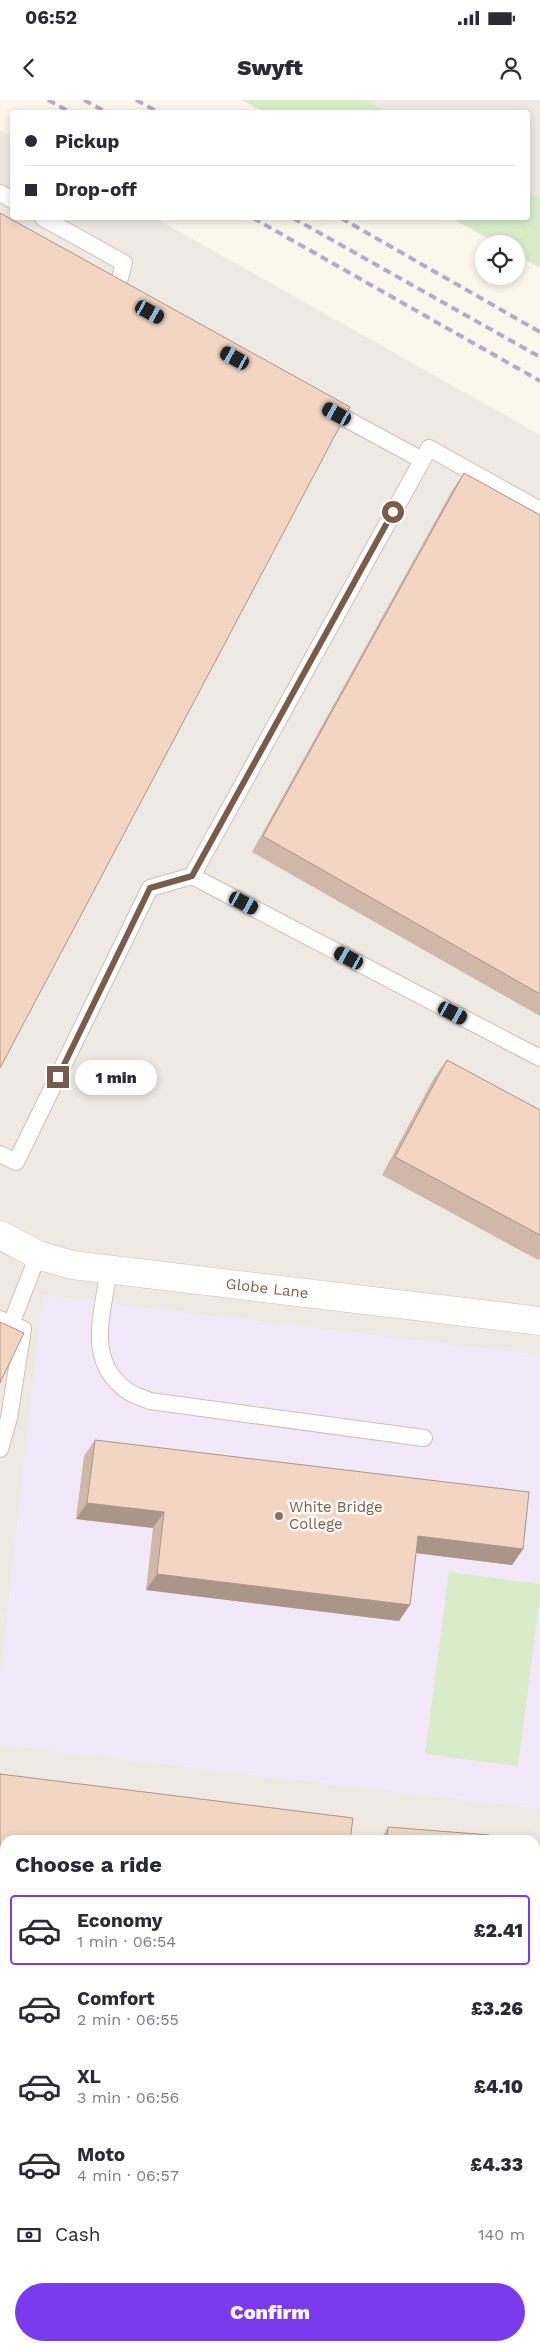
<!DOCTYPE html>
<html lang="en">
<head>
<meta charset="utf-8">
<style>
	:root { --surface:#fff; --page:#f2f2f3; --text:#2b2b33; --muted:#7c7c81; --line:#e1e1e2; --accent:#7c3aed }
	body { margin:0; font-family:"Work Sans",sans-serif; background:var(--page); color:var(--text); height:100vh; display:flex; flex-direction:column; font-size:19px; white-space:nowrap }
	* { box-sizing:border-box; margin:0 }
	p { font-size:16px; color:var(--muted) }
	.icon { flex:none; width:28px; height:28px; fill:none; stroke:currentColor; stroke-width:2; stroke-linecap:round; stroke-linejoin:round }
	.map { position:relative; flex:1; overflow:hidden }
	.drawer { position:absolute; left:0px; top:1735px; width:540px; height:516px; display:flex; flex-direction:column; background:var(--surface); border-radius:15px 15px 0 0; box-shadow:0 2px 8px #0003 }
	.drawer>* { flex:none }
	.guide { position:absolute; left:10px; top:10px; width:520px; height:110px; border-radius:5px; box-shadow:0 2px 8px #0003; display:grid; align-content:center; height:110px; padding:0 15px; background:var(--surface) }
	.tools { position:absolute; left:475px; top:135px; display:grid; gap:10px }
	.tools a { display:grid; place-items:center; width:50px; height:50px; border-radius:50%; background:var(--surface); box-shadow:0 2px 8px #0003; font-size:25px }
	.end { position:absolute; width:22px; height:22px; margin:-11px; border:6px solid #7a5c4d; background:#fff; box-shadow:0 0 0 2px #fff }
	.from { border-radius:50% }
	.bubble { position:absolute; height:35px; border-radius:18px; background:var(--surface); box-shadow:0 2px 8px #0003; font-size:16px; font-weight:800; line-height:35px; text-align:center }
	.car { position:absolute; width:15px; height:30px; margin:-15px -8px; border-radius:6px; box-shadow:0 0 4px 1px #0007; background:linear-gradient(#222 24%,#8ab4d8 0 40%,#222 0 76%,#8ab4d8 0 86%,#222 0) }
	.guide b { display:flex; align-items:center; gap:18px; height:48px; font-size:19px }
	.guide b+b { border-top:1px solid var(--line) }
	.guide i { width:12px; height:12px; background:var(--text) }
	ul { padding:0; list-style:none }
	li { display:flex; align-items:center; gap:15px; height:70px; margin:0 10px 8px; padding:0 5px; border:2px solid transparent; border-radius:5px }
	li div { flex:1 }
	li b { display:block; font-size:19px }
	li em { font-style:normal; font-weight:800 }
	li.on { border-color:var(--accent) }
	li>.icon { width:45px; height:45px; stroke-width:1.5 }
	h2 { padding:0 15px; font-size:22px; line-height:60px }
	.pay { display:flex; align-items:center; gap:12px; height:55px; padding:0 15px; font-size:19px }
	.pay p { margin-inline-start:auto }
	.cta { display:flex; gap:10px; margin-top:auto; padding:10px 15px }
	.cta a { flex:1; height:58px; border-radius:30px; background:var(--accent); color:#fff; font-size:20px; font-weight:800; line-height:58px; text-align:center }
	.status { display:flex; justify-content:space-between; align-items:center; height:35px; padding:0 25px; background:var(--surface); direction:ltr }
	.status svg { height:14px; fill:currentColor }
	header { display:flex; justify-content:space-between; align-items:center; height:65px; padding:0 15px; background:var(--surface); font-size:22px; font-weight:800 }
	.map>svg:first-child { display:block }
</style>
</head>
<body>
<div class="status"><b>06:52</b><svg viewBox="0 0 49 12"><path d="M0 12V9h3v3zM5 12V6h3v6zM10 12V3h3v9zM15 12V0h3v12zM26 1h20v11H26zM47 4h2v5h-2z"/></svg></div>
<header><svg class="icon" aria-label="back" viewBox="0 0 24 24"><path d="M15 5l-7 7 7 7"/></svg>Swyft<svg class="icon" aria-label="person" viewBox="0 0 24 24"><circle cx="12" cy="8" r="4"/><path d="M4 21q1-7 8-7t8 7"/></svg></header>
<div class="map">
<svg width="540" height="2251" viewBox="0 0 540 2251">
	<rect width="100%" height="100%" fill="#fdf6ec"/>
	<g fill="#efe9e4" fill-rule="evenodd">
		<polygon points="365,0 540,0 540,98 528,91 528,12 387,12"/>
		<path d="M0 30 12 37V118H155L540 335V2251H0ZM5 1740H535V2246H5Z"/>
	</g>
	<polygon fill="#f3e8fa" points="43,1195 540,1255 540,1709 0,1645 0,1576"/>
	<g fill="#d8ecc9">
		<polygon points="242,0 365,0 387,12 264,12"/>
		<polygon points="528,91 540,98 540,168 516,154 516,144 498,144 451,118 528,118"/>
		<polygon points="449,1472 540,1484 540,1498 518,1666 425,1654"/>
	</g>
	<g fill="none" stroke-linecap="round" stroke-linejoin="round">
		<defs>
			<g id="service">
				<polyline points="0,93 12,100"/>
				<polyline points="43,118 124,163 116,193 122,196"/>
				<polyline points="326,308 422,360"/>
				<polyline points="540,410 429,348 192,776 540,958"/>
				<polyline points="0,1054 16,1062 150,788 192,776"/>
				<path d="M109 1169C103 1213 84 1262 129 1292 135 1296 144 1298 150 1301L424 1338"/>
				<polyline points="0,1219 23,1229 9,1318 0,1349"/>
				<polyline points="11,1224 38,1155"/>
			</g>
			<g id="minor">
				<polyline points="535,1810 540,1798"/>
				<polyline points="388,2251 389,2246"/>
			</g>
			<g id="tertiary">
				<path id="s1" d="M0 1135 38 1155 72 1165 540 1221"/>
			</g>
		</defs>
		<use href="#service" stroke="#d1beb0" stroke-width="18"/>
		<use href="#minor" stroke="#d1beb0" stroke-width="29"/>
		<use href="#tertiary" stroke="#d1beb0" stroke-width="29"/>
		<use href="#service" stroke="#fff" stroke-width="16"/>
		<use href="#minor" stroke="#fff" stroke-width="28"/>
		<use href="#tertiary" stroke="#fff" stroke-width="28"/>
		<g stroke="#b9a8c9" stroke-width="4" stroke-dasharray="8 5" stroke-linecap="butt">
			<polyline points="48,0 70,12"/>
			<polyline points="84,0 106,12"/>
			<polyline points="136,0 158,12"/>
			<polyline points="253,118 540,281"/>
			<polyline points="293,118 540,257"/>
			<polyline points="341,118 540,232"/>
		</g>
	</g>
	<g fill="#d1b7a8">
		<polygon points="464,373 540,415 540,916 252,752 453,389"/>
		<polygon points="447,960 540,1010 540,1158 538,1160 382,1075 434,978"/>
		<polygon points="95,1340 523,1449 512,1465 416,1453 399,1521 146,1490 153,1428 76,1419 84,1356"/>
		<polygon points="388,1727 489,1740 380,1740"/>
		<polygon points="540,2013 540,2163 535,2165 535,2014"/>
		<polygon points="459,2246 535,2246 540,2251 461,2251"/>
	</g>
	<g fill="#aa9588">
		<polygon points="87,1403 164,1412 153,1428 76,1419"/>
		<polygon points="418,1436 523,1449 512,1465 407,1452"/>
		<polygon points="157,1474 410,1505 399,1521 146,1490"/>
		<polygon points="0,1824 5,1825 5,1842 0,1841"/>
		<polygon points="0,2008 5,2009 5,2029 0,2028"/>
		<polygon points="540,2153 540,2163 535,2165 535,2160"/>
		<polygon points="0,2183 5,2184 5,2204 0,2203"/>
	</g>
	<g fill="#f3d5c3" stroke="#aa9588">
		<polygon points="0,113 350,307 0,968"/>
		<polygon points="464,373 540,415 540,894 263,736"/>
		<polygon points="447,960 540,1010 540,1135 395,1057"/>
		<polygon points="0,1222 24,1233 0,1283"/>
		<polygon points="95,1340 529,1392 523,1449 418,1436 410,1505 157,1474 164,1412 87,1403"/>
		<polygon points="0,1674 353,1718 350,1740 5,1740 5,1825 0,1824"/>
		<polygon points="388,1727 489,1735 489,1740 387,1740"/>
		<polygon points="0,1891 5,1892 5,2009 0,2008"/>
		<polygon points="540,2013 540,2137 535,2121 535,2014"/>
		<polygon points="0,2089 5,2090 5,2184 0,2183"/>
		<polygon points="540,2207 540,2251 473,2251 472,2246 535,2246 535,2208"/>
		<polygon points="140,2246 184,2246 185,2249 193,2246 255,2246 257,2251 127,2251"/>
	</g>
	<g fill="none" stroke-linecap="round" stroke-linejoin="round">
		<polyline stroke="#7a5c4d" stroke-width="6" points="58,977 150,788 192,776 393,412"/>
	</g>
	<circle fill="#8d6e63" stroke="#fffaf3" stroke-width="2" cx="279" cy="1416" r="5"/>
	<g text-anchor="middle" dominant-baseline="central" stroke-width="5" stroke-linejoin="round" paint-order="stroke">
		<g font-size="15" fill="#7a5c4d" stroke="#fffaf3">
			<text stroke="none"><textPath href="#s1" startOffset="275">Globe Lane</textPath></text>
		</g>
		<g font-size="15" fill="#785e54" stroke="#fffaf3" text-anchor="start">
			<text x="289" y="1407">White Bridge<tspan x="289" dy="17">College</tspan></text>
		</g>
	</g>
</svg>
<div class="tools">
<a><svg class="icon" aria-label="locate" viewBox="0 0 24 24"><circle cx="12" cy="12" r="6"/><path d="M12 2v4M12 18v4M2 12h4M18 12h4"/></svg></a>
</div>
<i class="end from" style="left:393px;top:412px"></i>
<i class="end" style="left:58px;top:977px"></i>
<div class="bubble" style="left:75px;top:960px;width:82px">1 min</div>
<i class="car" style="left:150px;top:212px;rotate:119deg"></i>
<i class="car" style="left:235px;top:258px;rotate:299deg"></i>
<i class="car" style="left:337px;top:314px;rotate:299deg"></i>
<i class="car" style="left:244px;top:803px;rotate:118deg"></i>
<i class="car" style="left:349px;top:858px;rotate:298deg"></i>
<i class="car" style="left:453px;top:913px;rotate:118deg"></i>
<div class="guide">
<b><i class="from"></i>Pickup</b>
<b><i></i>Drop-off</b>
</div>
<section class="drawer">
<h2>Choose a ride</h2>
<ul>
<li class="on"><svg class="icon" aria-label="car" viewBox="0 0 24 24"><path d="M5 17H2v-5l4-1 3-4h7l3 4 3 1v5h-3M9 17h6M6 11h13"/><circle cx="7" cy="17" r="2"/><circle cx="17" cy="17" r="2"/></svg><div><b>Economy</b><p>1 min · 06:54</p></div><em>£2.41</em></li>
<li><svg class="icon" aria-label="car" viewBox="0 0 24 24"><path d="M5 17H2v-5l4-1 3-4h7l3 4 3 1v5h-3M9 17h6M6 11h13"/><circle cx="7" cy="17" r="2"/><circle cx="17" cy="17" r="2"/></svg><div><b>Comfort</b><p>2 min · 06:55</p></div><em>£3.26</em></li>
<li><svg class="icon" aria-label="car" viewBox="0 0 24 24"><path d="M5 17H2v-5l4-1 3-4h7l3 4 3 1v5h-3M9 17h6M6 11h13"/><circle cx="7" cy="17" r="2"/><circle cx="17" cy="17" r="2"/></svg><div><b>XL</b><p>3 min · 06:56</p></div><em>£4.10</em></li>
<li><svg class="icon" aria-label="car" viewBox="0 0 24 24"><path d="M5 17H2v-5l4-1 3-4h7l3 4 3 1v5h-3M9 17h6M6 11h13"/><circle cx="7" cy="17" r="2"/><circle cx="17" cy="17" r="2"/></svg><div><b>Moto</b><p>4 min · 06:57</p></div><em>£4.33</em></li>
</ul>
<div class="pay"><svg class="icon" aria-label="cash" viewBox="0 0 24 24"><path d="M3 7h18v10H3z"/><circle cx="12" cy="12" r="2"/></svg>Cash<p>140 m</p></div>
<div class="cta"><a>Confirm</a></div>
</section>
</div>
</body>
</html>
